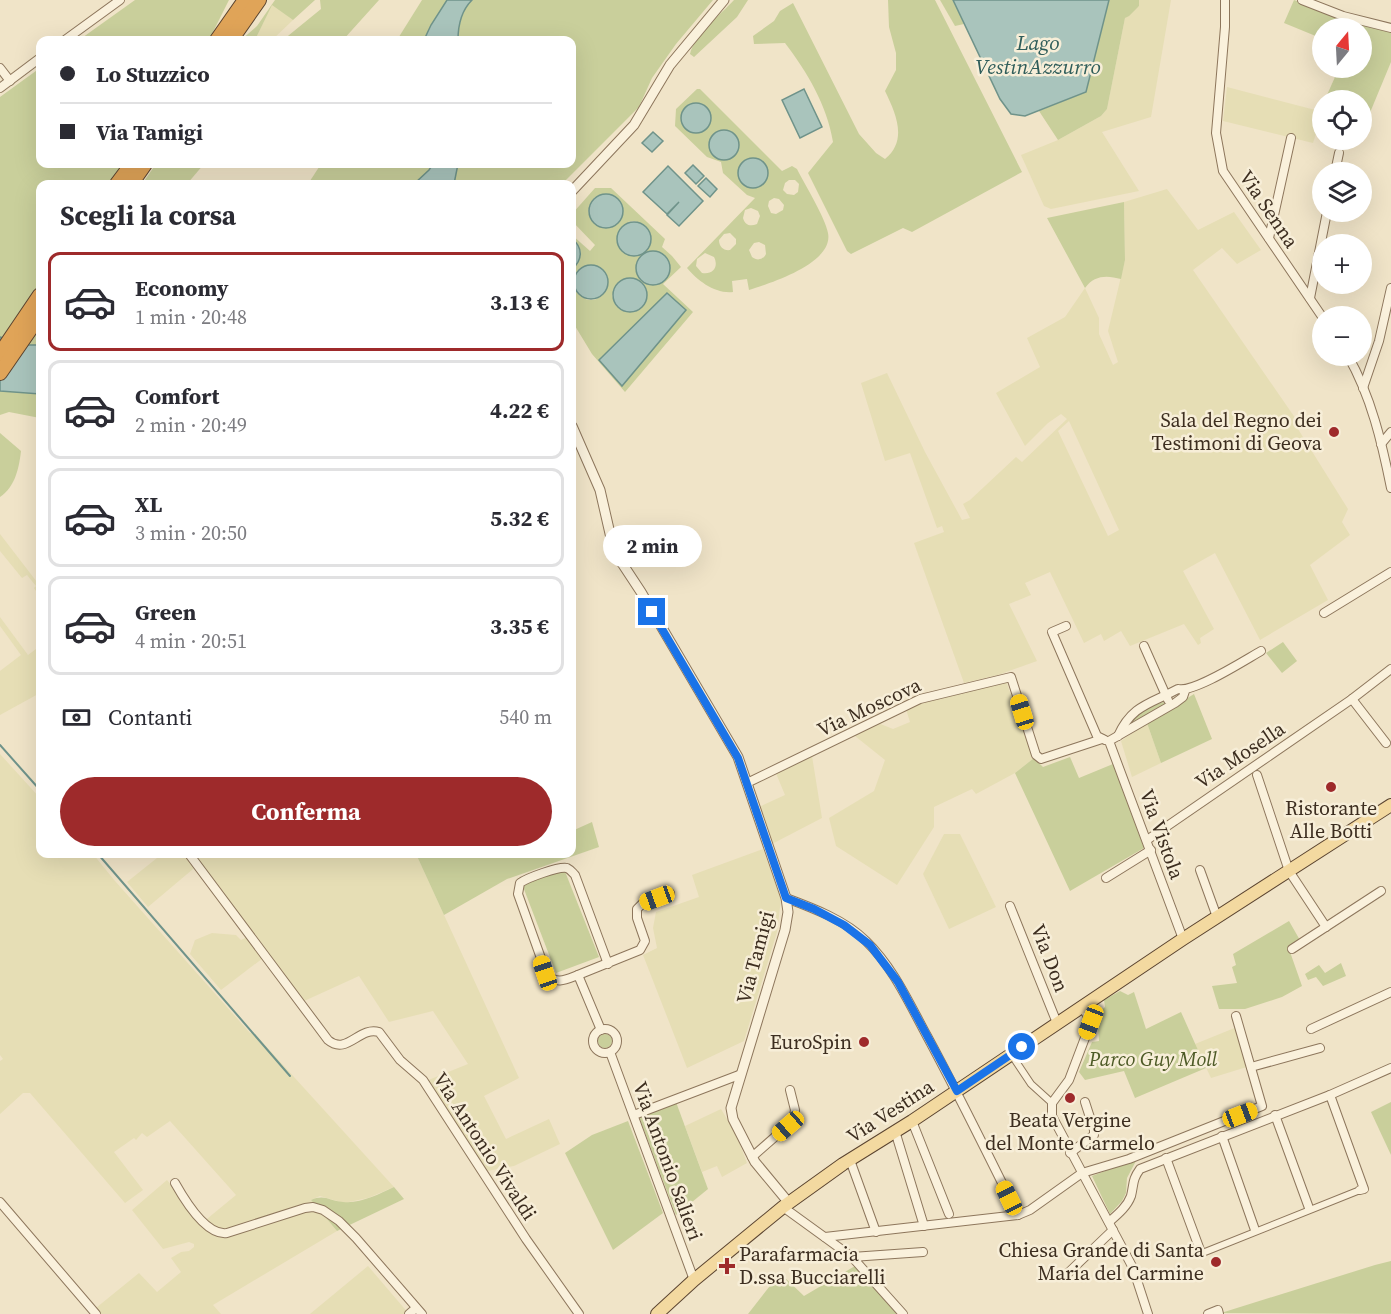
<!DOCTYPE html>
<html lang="it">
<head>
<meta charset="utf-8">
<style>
	:root { --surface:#fff; --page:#f2f2f3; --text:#2b2b33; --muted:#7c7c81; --line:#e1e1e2; --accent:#9e2a2b }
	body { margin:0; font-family:"Source Serif 4",serif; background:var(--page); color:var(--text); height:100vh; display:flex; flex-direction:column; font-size:22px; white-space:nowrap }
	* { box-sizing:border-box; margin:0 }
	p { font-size:20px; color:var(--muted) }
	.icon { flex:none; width:33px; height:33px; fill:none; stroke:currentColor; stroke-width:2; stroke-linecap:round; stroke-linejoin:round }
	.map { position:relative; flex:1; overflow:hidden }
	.sheet { position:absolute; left:36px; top:180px; width:540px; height:678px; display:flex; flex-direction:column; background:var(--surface); border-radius:12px; box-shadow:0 6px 24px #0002 }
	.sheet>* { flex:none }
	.banner { position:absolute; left:36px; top:36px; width:540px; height:132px; border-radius:12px; box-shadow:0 6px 24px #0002; display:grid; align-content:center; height:132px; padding:0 24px; background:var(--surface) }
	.needle { width:39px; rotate:18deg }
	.fabs { position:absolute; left:1312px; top:18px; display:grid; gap:12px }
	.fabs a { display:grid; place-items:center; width:60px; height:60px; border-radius:50%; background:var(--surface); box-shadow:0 6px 24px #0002; font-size:30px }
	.end { position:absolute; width:27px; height:27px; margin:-14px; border:8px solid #1a73e8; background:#fff; box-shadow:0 0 0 3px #fff }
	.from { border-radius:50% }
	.bubble { position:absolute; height:42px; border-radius:21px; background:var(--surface); box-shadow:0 6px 24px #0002; font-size:20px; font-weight:700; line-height:42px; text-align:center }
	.car { position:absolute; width:18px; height:36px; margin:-18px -9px; border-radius:8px; box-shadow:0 0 4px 2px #0007; background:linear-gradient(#f5c518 24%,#345 0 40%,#f5c518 0 76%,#345 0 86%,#f5c518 0) }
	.banner b { display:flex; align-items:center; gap:21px; height:57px; font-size:22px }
	.banner b+b { border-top:2px solid var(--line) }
	.banner i { width:15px; height:15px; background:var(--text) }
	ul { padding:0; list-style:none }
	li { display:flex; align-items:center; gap:18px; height:99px; margin:0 12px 9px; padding:0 12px; border:3px solid var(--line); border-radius:12px }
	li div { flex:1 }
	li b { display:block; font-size:22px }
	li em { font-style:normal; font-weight:700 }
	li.active { border-color:var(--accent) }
	li>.icon { width:54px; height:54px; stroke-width:1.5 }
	h2 { padding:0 24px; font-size:27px; line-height:72px }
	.pay { display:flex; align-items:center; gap:15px; height:66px; padding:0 24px; font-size:22px }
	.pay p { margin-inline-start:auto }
	.primary-button { display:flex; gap:12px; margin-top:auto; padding:12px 24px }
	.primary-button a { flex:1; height:69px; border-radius:36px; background:var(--accent); color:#fff; font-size:24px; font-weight:700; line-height:69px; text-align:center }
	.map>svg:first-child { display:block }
</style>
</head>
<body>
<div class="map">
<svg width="1391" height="1314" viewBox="0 0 1391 1314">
	<rect width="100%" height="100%" fill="#f0e4c8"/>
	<g fill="#e6deb5" fill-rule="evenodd">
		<polygon points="1139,0 1171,0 1151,117 1102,132 1139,191 1051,209 1044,206 1021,155 1058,140 1101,116 1107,109 1125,18 1139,6"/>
		<polygon points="272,4 293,20 272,40 255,40"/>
		<polygon points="1227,87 1323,112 1313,143 1223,121"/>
		<path d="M1167 189 1198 230 1234 212 1261 250 1237 264 1222 248 1193 270 1300 425 1298 429 1348 509 1342 522 1350 535 1310 565 1328 600 1260 640 1215 553 1183 571 1214 629 1200 638 1201 643 1198 645 1184 624 1130 646 1121 631 1104 641 1101 634 1084 643 1050 572 1025 583 1031 595 1009 604 1037 661 998 675 964 683 914 543 944 532 942 526 937 528 910 453 885 461 861 383 887 373 925 452 962 520 970 518 963 504 970 500 1016 457 1022 462 1067 419 1061 414 1048 423 1025 446 996 393 1040 367 1027 338 1065 317 1085 288 1099 318V334L1113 365 1118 362 1108 331 1125 260 1124 202ZM1069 421 1119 530 1108 536 1058 431Z"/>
		<polygon points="0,534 40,586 40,597 34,588 36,586 27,575 22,578 0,551"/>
		<polygon points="0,617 28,655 40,646 40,693 0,715 0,671 21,655 0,626"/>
		<polygon points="1006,681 1034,758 1015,773 976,794 972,789 934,807 934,827 897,885 836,846 829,818 874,791 885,760 855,736 878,723 893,729 910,722 906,709 927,700"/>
		<polygon points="1147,723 1161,763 1132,777 1121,741"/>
		<polygon points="0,754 40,798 40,854 93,854 115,881 250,1033 253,1032 394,1187 368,1198 344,1203 320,1196 311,1200 337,1231 213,1305 221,1314 93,1314 91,1312 139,1273 157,1292 181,1272 171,1258 181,1252 189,1251 194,1247 194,1244 189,1242 163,1249 132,1210 167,1180 202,1223 236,1195 170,1121 147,1137 142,1133 136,1140 134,1138 114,1152 143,1190 125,1203 30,1093 23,1093 0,1114 0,1061 3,1059 0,1055"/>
		<polygon points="812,756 822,818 770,845 759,807 785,795 775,771"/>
		<polygon points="944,834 960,834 996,907 949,929 923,874"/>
		<polygon points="763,849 781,899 777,932 744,1041 687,1068 643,955 657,948 653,928 656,912 699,897 692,875"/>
		<polygon points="162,854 416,854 519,1078 484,1096 506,1139 549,1119 560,1144 514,1166 487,1171 426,1081 468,1064 433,1011 389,1022 359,976 302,1002 267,955 221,990 190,954 195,940 212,933 236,935 241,940 247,937 199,864 148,907 127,882"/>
		<polygon points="1237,1027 1250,1066 1211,1078 1195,1044"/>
		<polygon points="721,1109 736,1134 747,1163 722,1177 717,1166 702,1172 685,1126"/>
		<polygon points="368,1266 409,1314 310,1314"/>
	</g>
	<g fill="#c9cf9b" fill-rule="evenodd">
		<polygon points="135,0 229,0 209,40 79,40"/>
		<polygon points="275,0 315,0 293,20 272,5 255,40 241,40 257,26"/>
		<polygon points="320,0 379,0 343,40 283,40 321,9"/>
		<polygon points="422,0 447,0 431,25 424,40 397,40"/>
		<path d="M472 0H713L676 44 652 78 639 107 562 184H454L458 164H572V40H458C458 25 461 11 472 0Z"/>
		<path d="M734 0H748L737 17 694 57 690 54C694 36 721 14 734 0Z"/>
		<path d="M888 0H935L1022 172 912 232 903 228 851 254 847 251 808 173 833 142C827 105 807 72 785 43L754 44 753 36 774 21 780 11 793 3 859 134 876 153 885 159C908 140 896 114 885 91L896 70V53L889 27Z"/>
		<polygon points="940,0 953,0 964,24 955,26"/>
		<polygon points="1109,0 1139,0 1139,6 1129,16 1125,18 1107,109 1101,116 1058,140 1039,111 1086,92"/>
		<polygon points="1294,0 1356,21 1357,23 1391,31 1391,62 1369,115 1362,112 1362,100 1339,100 1327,95 1339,68 1362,68 1362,28 1323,28 1323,39 1284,23"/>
		<polygon points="40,68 40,164 124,164 109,184 40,184 40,284 24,307 40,307 40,345 27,345 0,337 0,97"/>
		<path d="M697 89H700L782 171 792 166 797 169C805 185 825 217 828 233 834 263 771 283 749 290L747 279 732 281 733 292C715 294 698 281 687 268L755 198 747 195 723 173 721 162 707 157 675 126 676 109ZM700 103 708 109 711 118 704 131 695 133 682 111 690 104ZM751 158 761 160 756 188 746 187 739 180 742 162ZM789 180H795L799 184 798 192 794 195 787 194 783 190 785 183ZM774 198 779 199 784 205 783 210 776 214 771 213 768 206 769 201ZM751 208 758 211 760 216 757 224C750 227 745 225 743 218L745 210ZM730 233 736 239V244L730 250C724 251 719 247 719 240L724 234ZM759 242 765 245 766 254C763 260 757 261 752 257L749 250 754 243ZM705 253 714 257C719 267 713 275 702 273L696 266 697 259Z"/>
		<polygon points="156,164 204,164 187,184 142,184"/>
		<polygon points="321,164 433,164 430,170 414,184 308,184"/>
		<path d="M595 188H611L665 239 662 247 672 256 681 267 663 284 693 312 625 392 592 354 572 321V269L574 267 572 235 590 251 595 245 572 221V214ZM610 194 619 200 606 228C589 226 583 210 595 197ZM633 221C655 224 656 252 634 256L628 222ZM652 251C672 253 676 275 659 284L637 274C634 262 640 253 652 251ZM590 265 607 276C609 283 608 288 603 294 584 316 556 272 590 265ZM634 278 643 284 640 308 630 312 616 306 612 295Z"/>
		<path d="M1124 202 1125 260 1121 279C1107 275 1094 275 1085 288L1047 218Z"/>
		<polygon points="0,391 40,394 40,418 9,412 0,415"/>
		<path d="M0 433 21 451C19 468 15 487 0 497Z"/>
		<polygon points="1283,642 1297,661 1282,673 1266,653"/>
		<polygon points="1194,694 1212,739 1161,763 1147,723"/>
		<path d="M1165 702V705L1161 708 1124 726C1131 712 1150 705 1165 702Z"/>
		<polygon points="1070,757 1079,778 1113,764 1144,848 1070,891 1015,773 1034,758 1043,767"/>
		<polygon points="592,822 599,847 507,879 444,915 416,854 572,854 572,831"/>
		<polygon points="564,869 599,957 556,973 522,884"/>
		<polygon points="1289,921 1301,942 1289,949 1302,986 1282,997 1245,1009 1219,1009 1212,986 1237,983 1232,967 1236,965 1233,954"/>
		<polygon points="1341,963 1346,976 1323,986 1316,977 1308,980 1305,974 1319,965 1325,973"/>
		<polygon points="1120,991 1128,995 1134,992 1146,1029 1181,1012 1206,1068 1135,1098 1124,1071 1085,1080 1079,1072 1092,1042 1099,1041 1097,1014 1105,1007 1104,1000"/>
		<circle cx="605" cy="1041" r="7"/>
		<polygon points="676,1102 708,1189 676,1215 639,1117"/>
		<polygon points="1391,1102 1391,1155 1371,1112"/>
		<polygon points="628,1121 663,1213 613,1250 565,1153 592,1135"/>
		<polygon points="1137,1159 1127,1178 1126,1193 1122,1201 1110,1214 1092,1176"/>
		<path d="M394 1187 404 1199 337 1231 311 1200C325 1194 329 1201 343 1202 360 1204 379 1194 394 1187Z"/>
		<polygon points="1391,1261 1391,1314 1221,1313 1375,1265"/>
		<polygon points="855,1266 897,1314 748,1314 780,1273 804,1296"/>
	</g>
	<g fill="#a9c4bc" stroke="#6f938a" stroke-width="1.5">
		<path d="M447 0H472C461 11 458 25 458 40H424L431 25Z"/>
		<polygon points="953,0 1109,0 1086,92 1025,116 1011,114 1000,99"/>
		<polygon points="804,89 822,127 800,138 782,100"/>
		<circle cx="696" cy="118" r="15"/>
		<circle cx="724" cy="145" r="15"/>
		<polygon points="653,132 663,141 652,152 642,143"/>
		<circle cx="753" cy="173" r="15"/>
		<polygon points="433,164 458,164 454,184 414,184 429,170"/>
		<polygon points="693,165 704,176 696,184 685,173"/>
		<polygon points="668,166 703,201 679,226 667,215 679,202 667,214 643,192"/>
		<polygon points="706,178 717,189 710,197 698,186"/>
		<circle cx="606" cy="211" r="17"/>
		<circle cx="634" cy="239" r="17"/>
		<path d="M572 239C583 247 583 260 572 269Z"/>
		<circle cx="653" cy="268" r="17"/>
		<circle cx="591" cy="282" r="17"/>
		<circle cx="630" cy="295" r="17"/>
		<polygon points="667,293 686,310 622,386 599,360"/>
		<polygon points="0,337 27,345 40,345 40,394 0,391"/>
	</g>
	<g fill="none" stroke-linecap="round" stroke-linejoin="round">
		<g stroke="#6f938a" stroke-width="2">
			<polyline points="0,745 40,790"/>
			<polyline points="98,854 290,1076"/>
		</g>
		<defs>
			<g id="pedestrian">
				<polyline points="1011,1054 1031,1084 1052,1103"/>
				<polyline points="1200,1254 1360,1190"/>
			</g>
			<g id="minor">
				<polyline points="1225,0 1225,27 1216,133 1223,171 1323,318"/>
				<polyline points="1302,0 1343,16 1391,28"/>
				<polyline points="65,40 120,0"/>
				<polyline points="0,68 10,81"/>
				<polyline points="0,88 40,58"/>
				<polyline points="1335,172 1339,153"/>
				<polyline points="1269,238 1291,138"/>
				<polyline points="1310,298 1327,212"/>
				<path d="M1348 356C1371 396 1382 443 1391 488"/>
				<polyline points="1363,388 1379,341 1391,288"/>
				<polyline points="1381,444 1391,432"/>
				<polyline points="1324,613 1391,572"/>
				<polyline points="1066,626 1052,632 1097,736 1105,740"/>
				<polyline points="1144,646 1168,700"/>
				<polyline points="1352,699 1386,743"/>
				<path d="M1118 736C1132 705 1150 704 1178 689 1194 693 1245 660 1261 651"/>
				<polyline points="1257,775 1289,871 1326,927"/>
				<polyline points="747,783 920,699 1011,677 1036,755 1041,759 1102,739"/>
				<polyline points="1147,840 1352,699 1391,669"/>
				<path d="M189 854 328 1040C347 1056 359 1026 379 1032L400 1060 423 1080 526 1239 579 1314"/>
				<polyline points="1200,870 1217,917"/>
				<polyline points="1106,878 1151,850"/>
				<path d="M786 898C813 908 845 920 866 941 893 967 909 1003 927 1036 959 1095 988 1155 1018 1215"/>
				<polyline points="1010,906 1057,1023"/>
				<polyline points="1183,939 1109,741 1175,703 1183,697 1185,691"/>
				<polyline points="1292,949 1381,891"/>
				<polyline points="578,975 640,950 645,941 637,918 637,909 643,903 670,893"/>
				<polyline points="1082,1006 1091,1022 1069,1080 1052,1103 1052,1116 1133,1268 1148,1314"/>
				<circle cx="605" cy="1041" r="12"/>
				<polyline points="1311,1029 1391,992"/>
				<path d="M601 1030 578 975C567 979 557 985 547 975L518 894 520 883C527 878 559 866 567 868 571 870 572 872 575 875L608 964"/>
				<polyline points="610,1052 694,1280"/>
				<polyline points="1251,1067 1320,1048"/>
				<polyline points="1330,1095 1364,1189 1360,1190"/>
				<polyline points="634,1115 739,1075"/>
				<polyline points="1275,1115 1309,1208"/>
				<polyline points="912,1121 949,1214"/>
				<polyline points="895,1131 924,1226"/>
				<polyline points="1222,1136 1255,1230"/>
				<polyline points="1070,1153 1094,1135 1094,1130 1085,1102"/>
				<polyline points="752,1157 793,1121 795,1110 790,1090"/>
				<polyline points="1166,1158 1200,1250"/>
				<polyline points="850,1160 876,1232"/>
				<path d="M175 1183C184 1199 206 1236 227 1233L305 1208 313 1207 323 1210 339 1221 356 1238 422 1314"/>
				<polyline points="0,1202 96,1314"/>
				<polyline points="783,1207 852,1257 903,1314"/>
				<path d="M1109 1222C1117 1215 1127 1207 1131 1196 1134 1184 1132 1180 1140 1169L1330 1095 1391 1068"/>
				<polyline points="825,1237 1018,1215 1030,1210 1082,1173 1129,1159 1262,1106 1236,1016"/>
				<polyline points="852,1257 923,1252"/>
				<polyline points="1067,1274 1113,1230"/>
				<polyline points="409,1314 416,1308"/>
				<polyline points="1208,1314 1218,1310 1219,1314"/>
			</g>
			<g id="tertiary">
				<polyline points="572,191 634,125 670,65 724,0"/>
				<polyline points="572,426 600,490 614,551 641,592 738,757 786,898 788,912 785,930 731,1108 733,1119 755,1162 789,1203"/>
			</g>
			<polyline id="primary" points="657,1314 694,1280 783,1207 843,1164 912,1121 1183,939 1391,805"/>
			<g id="motorway">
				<polyline points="217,40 245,0"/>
				<polyline points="231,40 259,0"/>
				<polyline points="117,184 132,164"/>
				<polyline points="131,184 145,164"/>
				<polyline points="0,354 40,295"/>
				<polyline points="0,373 40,315"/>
			</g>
		</defs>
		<use href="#pedestrian" stroke="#8d765c" stroke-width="8"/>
		<use href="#minor" stroke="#8d765c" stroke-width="10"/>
		<use href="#tertiary" stroke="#8d765c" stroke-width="11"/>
		<use href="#primary" stroke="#5b4430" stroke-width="14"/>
		<use href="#motorway" stroke="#5b4430" stroke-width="16"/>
		<use href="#pedestrian" stroke="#faf1dc" stroke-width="6"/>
		<use href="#minor" stroke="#faf1dc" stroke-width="8"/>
		<use href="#tertiary" stroke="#faf1dc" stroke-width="9"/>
		<use href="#primary" stroke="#f3d9a0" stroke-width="12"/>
		<use href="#motorway" stroke="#e0a458" stroke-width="14"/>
	</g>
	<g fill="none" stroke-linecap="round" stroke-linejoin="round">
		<polyline stroke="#1a73e8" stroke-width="8" points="652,612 738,758 786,898 814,909 844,925 870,945 898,982 957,1091 1022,1047"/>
	</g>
	<g fill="#9e2a2b" stroke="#f7eed8" stroke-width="2">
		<circle cx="1334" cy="432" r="6"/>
		<circle cx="1331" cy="787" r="6"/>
		<circle cx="864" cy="1042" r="6"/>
		<circle cx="1070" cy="1098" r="6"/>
		<circle cx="1216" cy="1262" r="6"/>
		<path d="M724 1257h6v6h6v6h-6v6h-6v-6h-6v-6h6z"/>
	</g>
	<g text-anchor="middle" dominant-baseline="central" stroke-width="5" stroke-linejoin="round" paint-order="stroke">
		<g font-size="20" fill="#3d2e20" stroke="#f7eed8">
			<text transform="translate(1269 209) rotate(56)">Via Senna</text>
			<text transform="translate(869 707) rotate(-25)">Via Moscova</text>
			<text transform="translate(1240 755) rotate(-34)">Via Mosella</text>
			<text transform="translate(1162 834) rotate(70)">Via Vistola</text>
			<text transform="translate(755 957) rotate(-75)">Via Tamigi</text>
			<text transform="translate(1050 958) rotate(69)">Via Don</text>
			<text transform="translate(890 1111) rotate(-33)">Via Vestina</text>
			<text transform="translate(485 1146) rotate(57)">Via Antonio Vivaldi</text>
			<text transform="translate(668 1161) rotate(70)">Via Antonio Salieri</text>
		</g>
		<g font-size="20" fill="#3d2e20" stroke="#f7eed8" text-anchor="end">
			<text x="1322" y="420">Sala del Regno dei<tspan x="1322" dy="23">Testimoni di Geova</tspan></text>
			<text x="1331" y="808" text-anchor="middle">Ristorante<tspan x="1331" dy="23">Alle Botti</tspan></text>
			<text x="852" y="1042">EuroSpin</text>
			<text x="1070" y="1120" text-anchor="middle">Beata Vergine<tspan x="1070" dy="23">del Monte Carmelo</tspan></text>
			<text x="1204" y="1250">Chiesa Grande di Santa<tspan x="1204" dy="23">Maria del Carmine</tspan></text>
			<text x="739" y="1254" text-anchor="start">Parafarmacia<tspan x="739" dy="23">D.ssa Bucciarelli</tspan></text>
		</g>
		<g font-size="20" font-style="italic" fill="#4d5a26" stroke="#f7eed8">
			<text x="1153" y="1059">Parco Guy Moll</text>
		</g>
		<g font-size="21" font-style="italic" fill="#2f5d5a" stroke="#f7eed8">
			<text x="1038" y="42">Lago<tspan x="1038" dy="24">VestinAzzurro</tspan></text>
		</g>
	</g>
</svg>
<div class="fabs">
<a><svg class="needle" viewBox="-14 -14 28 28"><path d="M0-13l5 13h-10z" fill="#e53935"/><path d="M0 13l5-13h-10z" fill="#7c7c81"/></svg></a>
<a><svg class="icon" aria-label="locate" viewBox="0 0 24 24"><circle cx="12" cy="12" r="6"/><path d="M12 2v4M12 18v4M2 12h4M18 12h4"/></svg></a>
<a><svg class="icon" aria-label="layers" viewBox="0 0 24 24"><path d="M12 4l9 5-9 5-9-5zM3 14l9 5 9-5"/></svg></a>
<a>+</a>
<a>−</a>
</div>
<i class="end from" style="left:1022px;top:1047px"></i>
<i class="end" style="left:652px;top:612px"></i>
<div class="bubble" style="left:603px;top:525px;width:99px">2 min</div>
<i class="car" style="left:1022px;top:712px;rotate:343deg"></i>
<i class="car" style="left:657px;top:898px;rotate:250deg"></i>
<i class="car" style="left:545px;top:973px;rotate:341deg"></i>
<i class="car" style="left:1091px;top:1022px;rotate:201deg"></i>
<i class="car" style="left:1240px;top:1115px;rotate:69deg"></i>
<i class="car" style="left:788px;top:1126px;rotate:229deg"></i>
<i class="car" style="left:1009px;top:1198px;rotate:334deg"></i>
<div class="banner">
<b><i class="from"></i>Lo Stuzzico</b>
<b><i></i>Via Tamigi</b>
</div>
<section class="sheet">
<h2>Scegli la corsa</h2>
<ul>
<li class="active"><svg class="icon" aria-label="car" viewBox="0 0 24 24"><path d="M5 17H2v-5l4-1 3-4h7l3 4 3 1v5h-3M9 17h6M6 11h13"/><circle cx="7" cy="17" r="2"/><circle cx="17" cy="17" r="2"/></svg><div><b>Economy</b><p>1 min · 20:48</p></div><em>3.13 €</em></li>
<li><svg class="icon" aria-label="car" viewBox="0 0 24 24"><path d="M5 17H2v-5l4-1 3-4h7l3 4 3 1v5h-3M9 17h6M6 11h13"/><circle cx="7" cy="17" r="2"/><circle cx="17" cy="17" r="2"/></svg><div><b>Comfort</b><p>2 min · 20:49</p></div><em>4.22 €</em></li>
<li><svg class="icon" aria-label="car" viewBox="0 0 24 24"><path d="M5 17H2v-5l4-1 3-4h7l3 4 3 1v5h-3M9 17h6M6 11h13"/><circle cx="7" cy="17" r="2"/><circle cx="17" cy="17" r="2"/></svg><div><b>XL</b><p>3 min · 20:50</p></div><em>5.32 €</em></li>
<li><svg class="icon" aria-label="car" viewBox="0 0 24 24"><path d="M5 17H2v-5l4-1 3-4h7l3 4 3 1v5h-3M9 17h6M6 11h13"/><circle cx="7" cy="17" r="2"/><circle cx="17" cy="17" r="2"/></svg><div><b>Green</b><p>4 min · 20:51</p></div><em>3.35 €</em></li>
</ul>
<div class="pay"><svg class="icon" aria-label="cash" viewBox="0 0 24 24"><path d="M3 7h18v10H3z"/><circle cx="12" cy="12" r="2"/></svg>Contanti<p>540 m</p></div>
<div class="primary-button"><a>Conferma</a></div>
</section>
</div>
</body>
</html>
